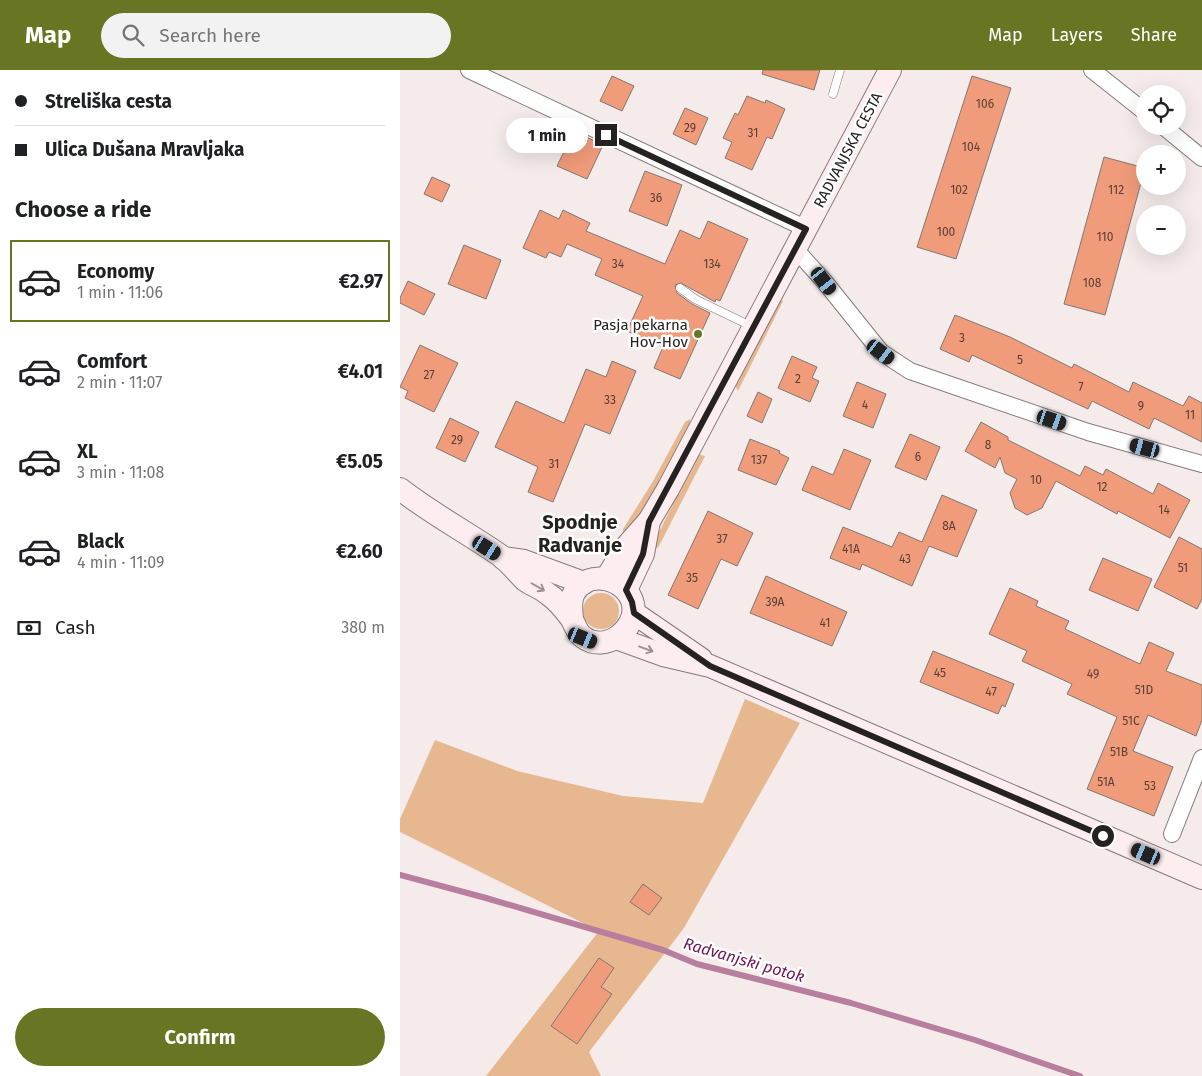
<!DOCTYPE html>
<html lang="en">
<head>
<meta charset="utf-8">
<style>
	:root { --surface:#fff; --page:#f2f2f2; --text:#202124; --muted:#757577; --line:#e0e0e0; --accent:#687522 }
	body { margin:0; font-family:"Fira Sans",sans-serif; background:var(--page); color:var(--text); height:100vh; display:flex; flex-direction:column; font-size:19px; white-space:nowrap }
	* { box-sizing:border-box; margin:0 }
	p { font-size:16px; color:var(--muted) }
	.icon { flex:none; width:28px; height:28px; fill:none; stroke:currentColor; stroke-width:2; stroke-linecap:round; stroke-linejoin:round }
	.map { position:relative; flex:1; overflow:hidden }
	.panel { display:flex; flex-direction:column; background:var(--surface); width:400px }
	.panel>* { flex:none }
	.hud { display:grid; align-content:center; height:110px; padding:0 15px; background:var(--surface) }
	.buttons { position:absolute; left:736px; top:15px; display:grid; gap:10px }
	.buttons a { display:grid; place-items:center; width:50px; height:50px; border-radius:50%; background:var(--surface); box-shadow:0 5px 20px #0002; font-size:25px }
	.end { position:absolute; width:22px; height:22px; margin:-11px; border:6px solid #252221; background:#fff; box-shadow:0 0 0 2px #fff }
	.from { border-radius:50% }
	.bubble { position:absolute; height:35px; border-radius:18px; background:var(--surface); box-shadow:0 5px 20px #0002; font-size:16px; font-weight:700; line-height:35px; text-align:center }
	.car { position:absolute; width:15px; height:30px; margin:-15px -8px; border-radius:6px; box-shadow:0 0 4px 1px #0007; background:linear-gradient(#222 24%,#8ab4d8 0 40%,#222 0 76%,#8ab4d8 0 86%,#222 0) }
	.hud b { display:flex; align-items:center; gap:18px; height:48px; font-size:19px }
	.hud b+b { border-top:1px solid var(--line) }
	.hud i { width:12px; height:12px; background:var(--text) }
	ul { padding:0; list-style:none }
	li { display:flex; align-items:center; gap:15px; height:82px; margin:0 10px 8px; padding:0 5px; border:2px solid transparent; border-radius:0px }
	li div { flex:1 }
	li b { display:block; font-size:19px }
	li em { font-style:normal; font-weight:700 }
	li.current { border-color:var(--accent) }
	li>.icon { width:45px; height:45px; stroke-width:1.5 }
	h2 { padding:0 15px; font-size:22px; line-height:60px }
	.pay { display:flex; align-items:center; gap:12px; height:55px; padding:0 15px; font-size:19px }
	.pay p { margin-inline-start:auto }
	.action { display:flex; gap:10px; margin-top:auto; padding:10px 15px }
	.action a { flex:1; height:58px; border-radius:30px; background:var(--accent); color:#fff; font-size:20px; font-weight:700; line-height:58px; text-align:center }
	header { display:flex; align-items:center; gap:30px; box-sizing:border-box; height:70px; padding:0 25px; background:var(--accent); color:#fff }
	header strong { font-size:24px }
	nav { display:flex; gap:28px; margin-inline-start:auto; font-size:18px }
	.search { width:350px; height:45px; background:var(--page); display:flex; align-items:center; gap:12px; box-sizing:border-box; padding:0 18px; border-radius:28px; color:var(--muted); font-size:19px }
	main { display:flex; flex:1; min-height:0 }
	.map>svg:first-child { display:block }
</style>
</head>
<body>
<header>
<strong>Map</strong>
<div class="search"><svg class="icon" aria-label="search" viewBox="0 0 24 24"><circle cx="10" cy="10" r="6"/><path d="M15 15l6 6"/></svg>Search here</div>
<nav><a>Map</a><a>Layers</a><a>Share</a></nav>
</header>
<main>
<section class="panel">
<div class="hud">
<b><i class="from"></i>Streliška cesta</b>
<b><i></i>Ulica Dušana Mravljaka</b>
</div>
<h2>Choose a ride</h2>
<ul>
<li class="current"><svg class="icon" aria-label="car" viewBox="0 0 24 24"><path d="M5 17H2v-5l4-1 3-4h7l3 4 3 1v5h-3M9 17h6M6 11h13"/><circle cx="7" cy="17" r="2"/><circle cx="17" cy="17" r="2"/></svg><div><b>Economy</b><p>1 min · 11:06</p></div><em>€2.97</em></li>
<li><svg class="icon" aria-label="car" viewBox="0 0 24 24"><path d="M5 17H2v-5l4-1 3-4h7l3 4 3 1v5h-3M9 17h6M6 11h13"/><circle cx="7" cy="17" r="2"/><circle cx="17" cy="17" r="2"/></svg><div><b>Comfort</b><p>2 min · 11:07</p></div><em>€4.01</em></li>
<li><svg class="icon" aria-label="car" viewBox="0 0 24 24"><path d="M5 17H2v-5l4-1 3-4h7l3 4 3 1v5h-3M9 17h6M6 11h13"/><circle cx="7" cy="17" r="2"/><circle cx="17" cy="17" r="2"/></svg><div><b>XL</b><p>3 min · 11:08</p></div><em>€5.05</em></li>
<li><svg class="icon" aria-label="car" viewBox="0 0 24 24"><path d="M5 17H2v-5l4-1 3-4h7l3 4 3 1v5h-3M9 17h6M6 11h13"/><circle cx="7" cy="17" r="2"/><circle cx="17" cy="17" r="2"/></svg><div><b>Black</b><p>4 min · 11:09</p></div><em>€2.60</em></li>
</ul>
<div class="pay"><svg class="icon" aria-label="cash" viewBox="0 0 24 24"><path d="M3 7h18v10H3z"/><circle cx="12" cy="12" r="2"/></svg>Cash<p>380 m</p></div>
<div class="action"><a>Confirm</a></div>
</section>
<div class="map">
<svg width="802" height="1006" viewBox="0 0 802 1006">
	<rect width="100%" height="100%" fill="#f4ebea"/>
	<g fill="#e7b790">
		<polygon points="381,229 383,231 338,321 335,315"/>
		<path d="M290 349V356C270 393 253 436 223 466V459L252 413 285 352Z"/>
		<polygon points="298,384 305,386 259,476 254,481 257,466"/>
		<circle cx="201" cy="541" r="18"/>
		<polygon points="345,629 400,653 284,858 189,982 201,1006 86,1006 199,861 0,762 0,749 35,670 117,701 223,726 303,733"/>
	</g>
	<g fill="none" stroke-linecap="round" stroke-linejoin="round">
		<polyline stroke="#b87e9e" stroke-width="6" points="0,805 86,828 263,880 297,894 451,933 575,970 680,1006"/>
	</g>
	<g fill="#f09b7a" stroke="#7f7875">
		<polygon points="363,0 420,0 414,20 362,4"/>
		<polygon points="212,6 234,16 222,41 200,31"/>
		<polygon points="572,6 611,18 556,189 517,177"/>
		<polygon points="347,26 365,33 366,30 385,39 372,69 367,67 352,100 325,88 332,72 323,68 335,43 338,45"/>
		<polygon points="285,38 308,48 296,75 273,64"/>
		<polygon points="174,61 203,75 187,109 157,96"/>
		<polygon points="704,87 745,98 705,245 664,234"/>
		<polygon points="245,101 282,115 267,156 229,141"/>
		<polygon points="32,107 50,115 42,132 24,124"/>
		<polygon points="140,140 159,149 163,140 190,153 186,161 265,194 280,160 300,169 308,151 348,169 320,231 316,229 315,232 281,213 275,215 277,223 292,234 310,243 280,309 254,298 263,277 227,261 243,226 195,205 202,189 167,174 161,187 149,182 146,188 123,178"/>
		<polygon points="64,175 101,190 86,229 48,214"/>
		<polygon points="8,211 35,224 24,245 0,233 0,228"/>
		<polygon points="555,245 610,267 672,298 674,294 729,322 733,312 783,336 789,326 802,333 802,372 754,348 749,359 692,331 688,339 572,285 569,292 540,279"/>
		<polygon points="20,275 58,293 34,342 5,328 8,321 0,317"/>
		<polygon points="392,286 417,297 412,308 419,311 410,332 378,318"/>
		<polygon points="212,291 236,301 210,364 185,354 153,432 128,422 138,397 95,377 116,331 164,353 186,299 206,307"/>
		<polygon points="457,312 486,324 473,358 443,346"/>
		<polygon points="358,322 372,329 362,353 347,346"/>
		<polygon points="50,348 79,362 65,392 36,378"/>
		<polygon points="581,352 608,367 608,370 680,406 685,396 703,405 706,399 753,424 758,413 790,430 770,468 718,441 717,444 656,411 642,438 627,445 615,438 610,423 617,409 605,403 600,387 595,398 565,381"/>
		<polygon points="510,364 540,377 526,410 495,397"/>
		<polygon points="350,369 380,381 379,383 389,388 376,415 338,400"/>
		<polygon points="444,379 471,390 450,440 402,420 412,396 433,405"/>
		<polygon points="542,425 577,440 557,487 529,476 512,516 462,494 460,500 430,488 443,457 492,477 499,462 522,472"/>
		<polygon points="308,441 353,463 337,496 321,489 298,539 268,525"/>
		<polygon points="779,467 802,479 802,529 797,539 754,517"/>
		<polygon points="703,488 752,509 738,541 689,520"/>
		<polygon points="366,506 447,542 432,576 350,543"/>
		<polygon points="610,518 638,531 636,536 669,551 665,559 740,594 749,572 774,583 766,601 802,615 802,650 796,666 748,645 733,681 773,697 754,746 687,719 717,647 667,624 672,614 622,591 627,581 589,564"/>
		<polygon points="533,581 614,614 605,637 602,635 598,644 520,612"/>
		<polygon points="243,814 262,828 249,845 230,832"/>
		<polygon points="199,888 214,898 201,917 212,924 177,974 151,956"/>
	</g>
	<g fill="none" stroke-linecap="round" stroke-linejoin="round">
		<defs>
			<g id="lane">
				<polyline points="433,24 440,0"/>
				<polyline points="280,218 295,229 353,257"/>
			</g>
			<g id="street">
				<polyline points="69,0 407,159"/>
				<polyline points="692,0 745,42"/>
				<polyline points="763,56 802,88"/>
				<polyline points="396,180 424,211 481,282 510,301 688,362 802,394"/>
				<polyline points="772,764 802,688"/>
			</g>
			<g id="secondary">
				<path d="M0 419C32 444 68 463 101 486 110 493 117 502 125 510 132 515 141 518 148 524 156 529 165 540 171 548 175 554 177 563 183 567 205 584 238 559 233 534 227 508 188 498 174 523 170 530 171 540 172 549"/>
				<polyline points="103,488 124,491 184,513"/>
				<polyline points="206,509 225,478 249,451 268,419 490,0"/>
				<polyline points="226,520 243,484 249,451"/>
				<polyline points="234,543 301,589"/>
				<polyline points="216,568 263,585 310,596 802,808"/>
			</g>
		</defs>
		<use href="#lane" stroke="#847c7b" stroke-width="9"/>
		<use href="#street" stroke="#847c7b" stroke-width="18"/>
		<use href="#secondary" stroke="#847c7b" stroke-width="24"/>
		<use href="#lane" stroke="#fff" stroke-width="8"/>
		<use href="#street" stroke="#fff" stroke-width="16"/>
		<use href="#secondary" stroke="#fdecf0" stroke-width="22"/>
	</g>
	<defs><path id="oneway-shaft" d="M-6 0H5M1.5-3L5.5 0L1.5 3" fill="none" stroke-width="1.6" stroke-linecap="round" stroke-linejoin="round" transform="scale(1.25)"/></defs>
	<g stroke="#9c9193">
		<use href="#oneway-shaft" transform="translate(138 517) rotate(30)"/>
		<use href="#oneway-shaft" transform="translate(246 579) rotate(20)"/>
	</g>
	<g fill="none" stroke-linecap="round" stroke-linejoin="round">
		<polyline stroke="#252221" stroke-width="6" points="206,65 406,159 249,452 243,484 226,520 232,532 234,543 310,596 703,766"/>
	</g>
	<circle fill="#687522" stroke="#fff" stroke-width="2" cx="298" cy="264" r="5"/>
	<g text-anchor="middle" dominant-baseline="central" stroke-width="5" stroke-linejoin="round" paint-order="stroke">
		<g font-size="12" fill="#584037">
			<text x="585" y="34">106</text>
			<text x="290" y="58">29</text>
			<text x="353" y="63">31</text>
			<text x="571" y="77">104</text>
			<text x="559" y="120">102</text>
			<text x="716" y="120">112</text>
			<text x="256" y="128">36</text>
			<text x="546" y="162">100</text>
			<text x="705" y="167">110</text>
			<text x="218" y="194">34</text>
			<text x="312" y="194">134</text>
			<text x="692" y="213">108</text>
			<text x="562" y="268">3</text>
			<text x="620" y="290">5</text>
			<text x="29" y="305">27</text>
			<text x="398" y="309">2</text>
			<text x="681" y="317">7</text>
			<text x="210" y="330">33</text>
			<text x="465" y="335">4</text>
			<text x="741" y="336">9</text>
			<text x="790" y="345">11</text>
			<text x="57" y="370">29</text>
			<text x="588" y="375">8</text>
			<text x="518" y="387">6</text>
			<text x="359" y="390">137</text>
			<text x="154" y="394">31</text>
			<text x="636" y="410">10</text>
			<text x="702" y="417">12</text>
			<text x="764" y="440">14</text>
			<text x="549" y="456">8A</text>
			<text x="322" y="469">37</text>
			<text x="451" y="479">41A</text>
			<text x="505" y="489">43</text>
			<text x="783" y="498">51</text>
			<text x="292" y="508">35</text>
			<text x="375" y="532">39A</text>
			<text x="425" y="553">41</text>
			<text x="540" y="603">45</text>
			<text x="693" y="604">49</text>
			<text x="744" y="620">51D</text>
			<text x="591" y="622">47</text>
			<text x="731" y="651">51C</text>
			<text x="719" y="682">51B</text>
			<text x="706" y="712">51A</text>
			<text x="750" y="716">53</text>
		</g>
		<g font-size="15" fill="#252221" stroke="#fff">
			<text transform="translate(448 80) rotate(-62)">RADVANJSKA CESTA</text>
		</g>
		<g font-size="15" fill="#252221" stroke="#fff" text-anchor="end">
			<text x="288" y="255">Pasja pekarna<tspan x="288" dy="17">Hov-Hov</tspan></text>
		</g>
		<g font-size="16" font-style="italic" fill="#731553" stroke="#fff">
			<text transform="translate(344 890) rotate(16)">Radvanjski potok</text>
		</g>
		<g font-size="20" font-weight="bold" fill="#252221" stroke="#fff">
			<text x="180" y="452">Spodnje<tspan x="180" dy="23">Radvanje</tspan></text>
		</g>
	</g>
</svg>
<div class="buttons">
<a><svg class="icon" aria-label="locate" viewBox="0 0 24 24"><circle cx="12" cy="12" r="6"/><path d="M12 2v4M12 18v4M2 12h4M18 12h4"/></svg></a>
<a>+</a>
<a>−</a>
</div>
<i class="end from" style="left:703px;top:766px"></i>
<i class="end" style="left:206px;top:65px"></i>
<div class="bubble" style="left:106px;top:48px;width:82px">1 min</div>
<i class="car" style="left:424px;top:211px;rotate:142deg"></i>
<i class="car" style="left:481px;top:282px;rotate:127deg"></i>
<i class="car" style="left:652px;top:350px;rotate:109deg"></i>
<i class="car" style="left:745px;top:378px;rotate:285deg"></i>
<i class="car" style="left:87px;top:478px;rotate:123deg"></i>
<i class="car" style="left:183px;top:568px;rotate:112deg"></i>
<i class="car" style="left:746px;top:784px;rotate:293deg"></i>
</div>
</main>
</body>
</html>
